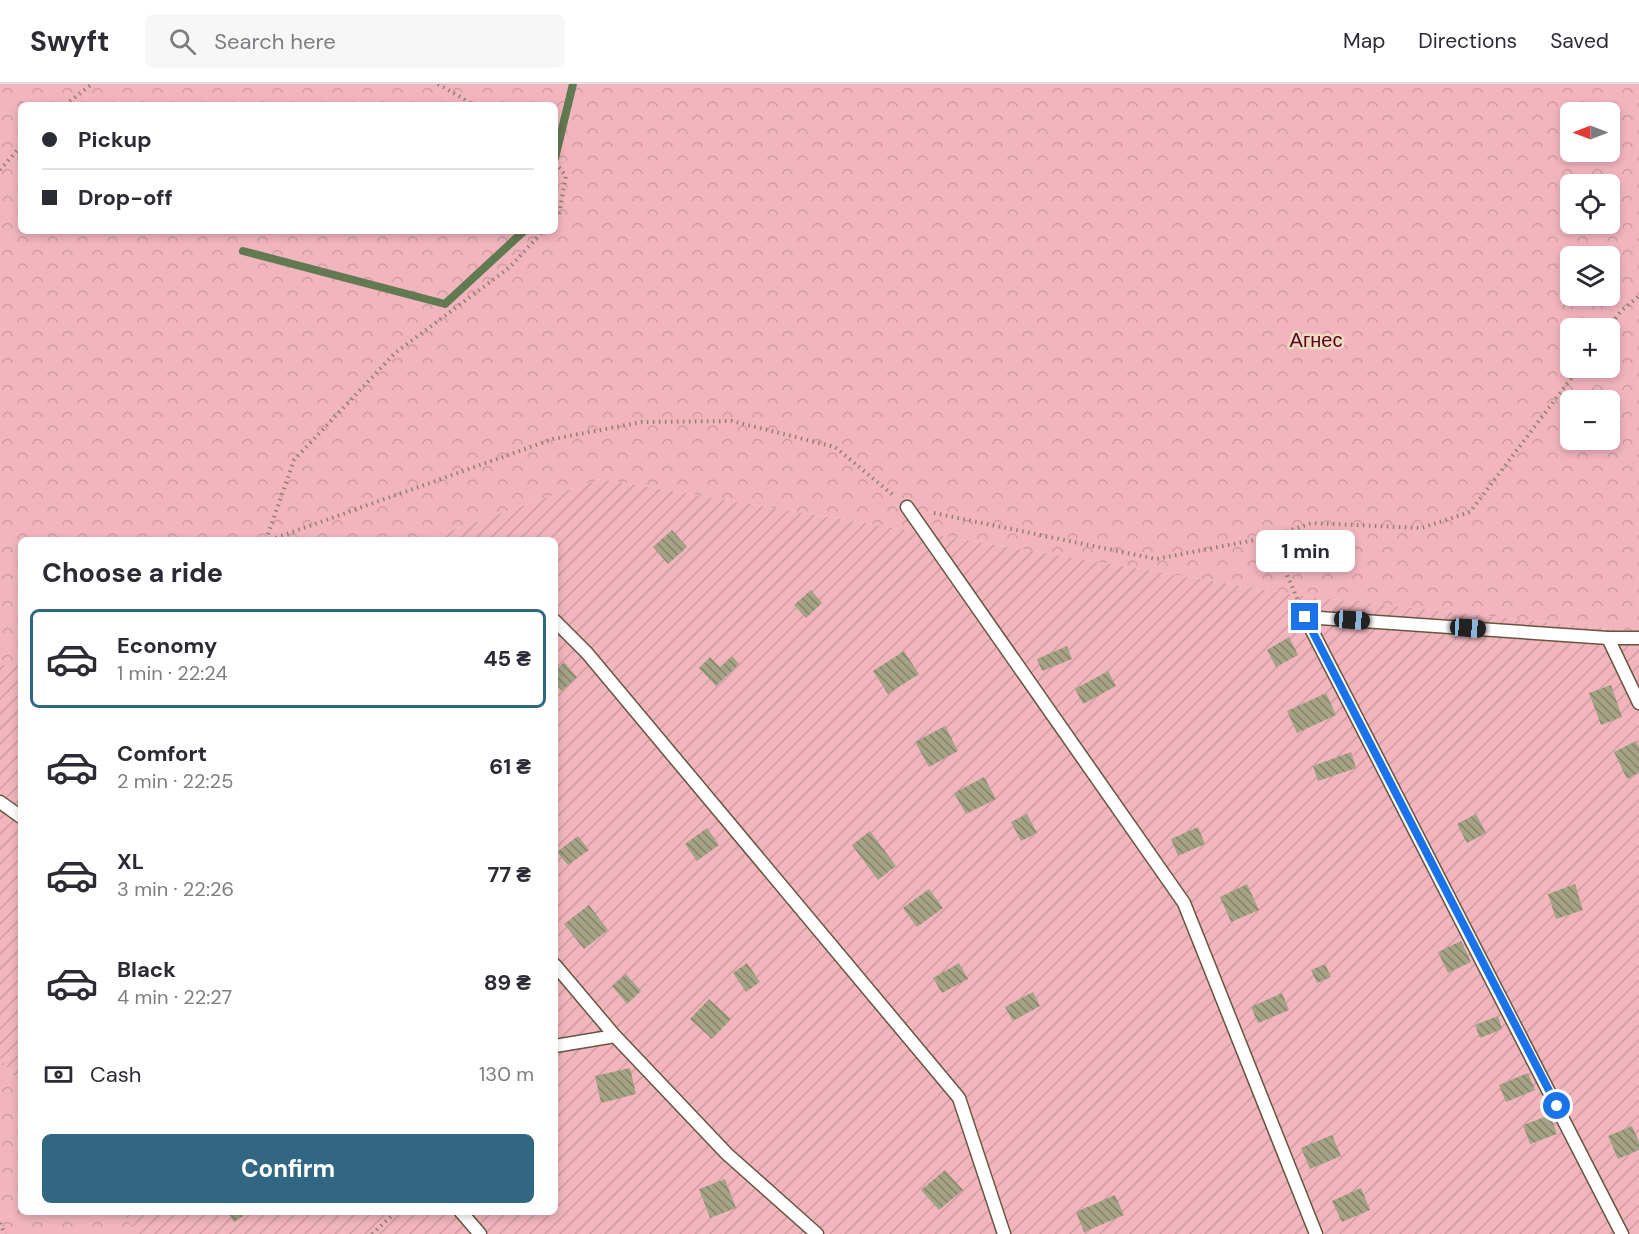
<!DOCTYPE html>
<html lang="en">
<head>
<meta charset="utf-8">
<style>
	:root { --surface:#fff; --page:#f7f7f7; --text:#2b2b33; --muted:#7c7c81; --line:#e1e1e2; --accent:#316782 }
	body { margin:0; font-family:"DM Sans",sans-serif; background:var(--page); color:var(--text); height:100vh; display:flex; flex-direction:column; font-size:22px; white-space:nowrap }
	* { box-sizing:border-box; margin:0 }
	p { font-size:20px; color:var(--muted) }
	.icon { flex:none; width:33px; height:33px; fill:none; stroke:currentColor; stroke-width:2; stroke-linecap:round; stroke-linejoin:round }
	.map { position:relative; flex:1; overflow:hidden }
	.details { position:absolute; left:18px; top:453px; width:540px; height:678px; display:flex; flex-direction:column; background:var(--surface); border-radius:9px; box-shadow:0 3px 9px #0003 }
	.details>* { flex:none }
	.guide { position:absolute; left:18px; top:18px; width:540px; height:132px; border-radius:9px; box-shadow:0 3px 9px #0003; display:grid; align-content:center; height:132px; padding:0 24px; background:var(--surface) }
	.needle { width:39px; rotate:270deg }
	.controls { position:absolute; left:1560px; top:18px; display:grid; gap:12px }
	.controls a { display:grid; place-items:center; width:60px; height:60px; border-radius:9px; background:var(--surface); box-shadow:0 3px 9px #0003; font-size:30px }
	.end { position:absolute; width:27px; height:27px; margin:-14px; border:8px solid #1a73e8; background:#fff; box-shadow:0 0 0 3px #fff }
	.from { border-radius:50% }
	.bubble { position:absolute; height:42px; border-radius:9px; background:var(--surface); box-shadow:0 3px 9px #0003; font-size:20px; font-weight:700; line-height:42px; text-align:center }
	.car { position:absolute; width:18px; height:36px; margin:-18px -9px; border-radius:8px; box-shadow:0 0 4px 2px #0007; background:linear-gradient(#222 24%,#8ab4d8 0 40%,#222 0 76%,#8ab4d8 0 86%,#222 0) }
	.guide b { display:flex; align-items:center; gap:21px; height:57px; font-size:22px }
	.guide b+b { border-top:2px solid var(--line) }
	.guide i { width:15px; height:15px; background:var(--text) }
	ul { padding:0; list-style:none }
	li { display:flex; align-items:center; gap:18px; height:99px; margin:0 12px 9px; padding:0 12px; border:3px solid transparent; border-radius:9px }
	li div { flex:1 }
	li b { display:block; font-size:22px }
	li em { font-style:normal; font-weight:700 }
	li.selected { border-color:var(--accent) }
	li>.icon { width:54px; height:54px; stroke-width:1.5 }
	h2 { padding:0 24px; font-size:27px; line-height:72px }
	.pay { display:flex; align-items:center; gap:15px; height:66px; padding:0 24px; font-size:22px }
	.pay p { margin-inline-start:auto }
	.button { display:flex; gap:12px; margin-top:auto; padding:12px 24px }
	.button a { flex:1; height:69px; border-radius:9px; background:var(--accent); color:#fff; font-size:24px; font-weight:700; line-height:69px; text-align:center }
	header { display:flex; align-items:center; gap:36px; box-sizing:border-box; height:84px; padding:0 30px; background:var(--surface); border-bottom:2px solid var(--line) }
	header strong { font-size:28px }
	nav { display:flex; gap:33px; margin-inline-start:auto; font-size:21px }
	.search { width:420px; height:54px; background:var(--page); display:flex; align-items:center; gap:15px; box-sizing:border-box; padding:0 21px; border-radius:9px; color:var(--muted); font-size:22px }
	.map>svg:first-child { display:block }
</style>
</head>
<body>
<header>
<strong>Swyft</strong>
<div class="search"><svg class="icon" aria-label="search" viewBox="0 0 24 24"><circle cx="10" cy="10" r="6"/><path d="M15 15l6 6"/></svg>Search here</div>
<nav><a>Map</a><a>Directions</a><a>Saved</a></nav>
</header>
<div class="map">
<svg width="1639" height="1150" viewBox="0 0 1639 1150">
	<defs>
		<pattern id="forest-crowns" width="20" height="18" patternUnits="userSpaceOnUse" patternTransform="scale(1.5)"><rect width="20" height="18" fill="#f2b5bd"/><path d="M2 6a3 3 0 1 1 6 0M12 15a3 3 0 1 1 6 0" fill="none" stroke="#cf9ba1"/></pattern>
		<pattern id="garden-furrows" width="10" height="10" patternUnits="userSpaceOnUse" patternTransform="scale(1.5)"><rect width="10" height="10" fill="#f2b5bd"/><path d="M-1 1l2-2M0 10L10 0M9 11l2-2" fill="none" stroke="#cf9ba1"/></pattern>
		<pattern id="building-back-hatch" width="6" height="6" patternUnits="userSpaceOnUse" patternTransform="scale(1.5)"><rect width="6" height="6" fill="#a4a385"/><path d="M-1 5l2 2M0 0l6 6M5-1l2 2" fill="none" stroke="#85846b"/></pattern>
	</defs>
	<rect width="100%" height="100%" fill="#f0dbc0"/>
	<g fill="url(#forest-crowns)" fill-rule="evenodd">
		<path d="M0 0H1639V548L1302 512 600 395 424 456H21V581H0ZM21 21H555V147H21ZM1570 28H1610V68H1570ZM1570 100H1610V140H1570ZM1570 172H1610V212H1570ZM1570 244H1610V284H1570ZM1570 316H1610V356H1570Z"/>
		<polygon points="0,974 21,1001 21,1128 121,1128 134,1144 134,1150 0,1150"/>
	</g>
	<g fill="url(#garden-furrows)">
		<polygon points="600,395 1302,512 1639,548 1639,1150 134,1150 134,1144 121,1128 555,1128 555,456 424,456"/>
		<polygon points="0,581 21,581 21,1001 0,974"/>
	</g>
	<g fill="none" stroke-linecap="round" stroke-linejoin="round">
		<g stroke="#617a52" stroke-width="8">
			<polyline points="555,74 573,0"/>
			<polyline points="243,167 445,220 524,147"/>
		</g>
	</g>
	<g fill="url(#building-back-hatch)">
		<polygon points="672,446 687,463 668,480 653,463"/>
		<polygon points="811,506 822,519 806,534 794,521"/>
		<polygon points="1289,553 1298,571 1276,583 1267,566"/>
		<polygon points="1067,562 1072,575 1042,587 1037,575"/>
		<polygon points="904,567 919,590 888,610 873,587"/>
		<polygon points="732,572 739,580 716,602 699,584 710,573 720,583"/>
		<polygon points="564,578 577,593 562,607 555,600 555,587"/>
		<polygon points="1108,587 1116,602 1083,620 1075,605"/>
		<polygon points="1611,601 1622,633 1601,641 1589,609"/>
		<polygon points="1326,609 1336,631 1297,649 1287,627"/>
		<polygon points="945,642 958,667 929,683 915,658"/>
		<polygon points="1636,657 1639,663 1639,689 1627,695 1614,668"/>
		<polygon points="1351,668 1356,684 1318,697 1313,682"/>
		<polygon points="984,693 996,715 966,730 954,709"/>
		<polygon points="1027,730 1037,749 1021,757 1011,738"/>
		<polygon points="1476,730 1486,749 1467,759 1457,740"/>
		<polygon points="1198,743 1205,760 1178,772 1171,755"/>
		<polygon points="707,744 719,761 697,777 685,760"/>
		<polygon points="870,747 896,782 878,796 852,761"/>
		<polygon points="578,752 589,766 568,781 557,768"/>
		<polygon points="1247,800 1259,826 1231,838 1220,813"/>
		<polygon points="1575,800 1583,826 1556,835 1548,810"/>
		<polygon points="929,805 943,824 917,843 903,824"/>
		<polygon points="589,821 608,846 584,865 564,840"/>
		<polygon points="1461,857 1471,878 1448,889 1438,868"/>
		<polygon points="747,879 760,898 746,908 733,889"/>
		<polygon points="959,879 968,895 942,909 933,894"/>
		<polygon points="1325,880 1331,893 1317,899 1311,886"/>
		<polygon points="626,890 641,907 627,920 612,902"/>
		<polygon points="1033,908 1040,922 1013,937 1005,923"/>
		<polygon points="1282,909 1289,926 1258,939 1251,923"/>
		<polygon points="709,915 731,935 712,955 690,935"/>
		<polygon points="1498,932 1502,945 1480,954 1475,941"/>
		<polygon points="630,984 636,1010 601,1019 595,992"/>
		<polygon points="1528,989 1535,1006 1506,1018 1499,1001"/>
		<polygon points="1550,1031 1557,1050 1530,1060 1523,1041"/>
		<polygon points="1632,1042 1639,1058 1639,1066 1618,1075 1608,1052"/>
		<polygon points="1332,1051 1341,1072 1310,1085 1301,1064"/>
		<polygon points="945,1086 963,1106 939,1126 921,1106"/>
		<polygon points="725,1095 736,1124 710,1134 699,1105"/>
		<polygon points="1361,1104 1370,1126 1342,1138 1332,1117"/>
		<polygon points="1115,1111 1124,1131 1084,1148 1076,1128"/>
		<polygon points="227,1128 249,1128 234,1138"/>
	</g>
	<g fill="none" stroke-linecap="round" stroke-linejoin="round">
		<defs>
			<g id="service">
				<polyline points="907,423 1184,819 1316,1150"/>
				<polyline points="1305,533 1622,1150"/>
				<polyline points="1305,533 1608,554 1639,554"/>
				<polyline points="555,537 587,569 959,1014 1004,1150"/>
				<polyline points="1608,554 1639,619"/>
				<polyline points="0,718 21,733"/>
				<polyline points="555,881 615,952 727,1070 817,1150"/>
				<polyline points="555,962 615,952"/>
				<polyline points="461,1128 480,1150"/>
			</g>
		</defs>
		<use href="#service" stroke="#67553e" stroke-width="15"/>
		<g stroke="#90816e" stroke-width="4" stroke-dasharray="1.5 4.5" stroke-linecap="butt">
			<polyline points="438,0 474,21"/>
			<polyline points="65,21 92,0"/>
			<polyline points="555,79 566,92 559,130 555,134"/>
			<polyline points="0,86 21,62"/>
			<polyline points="1608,244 1621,227 1639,212"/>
			<polyline points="934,429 1156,475 1270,453 1312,439 1421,444 1470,428 1579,284"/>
			<polyline points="1270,453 1298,516"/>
			<polyline points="266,456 294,376 395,269 509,184 543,147"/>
			<polyline points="270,456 553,355 642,338 732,337 835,363 893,411"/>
			<polyline points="0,1139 5,1150"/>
			<polyline points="372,1150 396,1128"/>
		</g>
		<use href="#service" stroke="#fff" stroke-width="12"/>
	</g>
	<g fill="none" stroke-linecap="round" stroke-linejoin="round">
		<polyline stroke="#1a73e8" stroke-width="8" points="1305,533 1557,1022"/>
	</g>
	<g text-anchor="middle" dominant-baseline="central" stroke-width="5" stroke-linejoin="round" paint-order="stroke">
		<g font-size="20" fill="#5b0220" stroke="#f0dbc0">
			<text x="1316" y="256">Агнес</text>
		</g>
	</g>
</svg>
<div class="controls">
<a><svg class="needle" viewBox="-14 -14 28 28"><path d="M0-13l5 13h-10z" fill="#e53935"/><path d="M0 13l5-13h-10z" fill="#7c7c81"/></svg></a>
<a><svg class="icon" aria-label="locate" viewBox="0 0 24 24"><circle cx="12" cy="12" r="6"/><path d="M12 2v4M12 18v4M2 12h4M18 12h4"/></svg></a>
<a><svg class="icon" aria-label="layers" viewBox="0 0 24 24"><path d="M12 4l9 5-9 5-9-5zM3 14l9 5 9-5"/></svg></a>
<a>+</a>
<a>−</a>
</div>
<i class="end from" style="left:1557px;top:1022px"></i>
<i class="end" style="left:1305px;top:533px"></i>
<div class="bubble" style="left:1256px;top:446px;width:99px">1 min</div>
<i class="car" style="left:1352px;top:536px;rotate:94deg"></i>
<i class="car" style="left:1468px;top:544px;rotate:94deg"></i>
<div class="guide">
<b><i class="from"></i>Pickup</b>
<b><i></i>Drop-off</b>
</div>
<section class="details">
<h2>Choose a ride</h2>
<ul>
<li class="selected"><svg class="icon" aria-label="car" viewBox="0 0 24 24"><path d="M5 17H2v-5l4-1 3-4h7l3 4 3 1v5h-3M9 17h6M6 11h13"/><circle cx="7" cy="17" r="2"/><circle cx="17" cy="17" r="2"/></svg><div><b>Economy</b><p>1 min · 22:24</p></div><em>45 ₴</em></li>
<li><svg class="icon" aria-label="car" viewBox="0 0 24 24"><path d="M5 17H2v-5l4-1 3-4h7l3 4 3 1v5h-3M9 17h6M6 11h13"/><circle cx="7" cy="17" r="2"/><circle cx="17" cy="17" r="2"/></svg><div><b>Comfort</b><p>2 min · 22:25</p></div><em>61 ₴</em></li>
<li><svg class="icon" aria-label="car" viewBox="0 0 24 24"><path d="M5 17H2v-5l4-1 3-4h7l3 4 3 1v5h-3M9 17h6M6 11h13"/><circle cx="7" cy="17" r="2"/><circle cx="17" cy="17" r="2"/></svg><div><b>XL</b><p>3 min · 22:26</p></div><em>77 ₴</em></li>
<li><svg class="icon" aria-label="car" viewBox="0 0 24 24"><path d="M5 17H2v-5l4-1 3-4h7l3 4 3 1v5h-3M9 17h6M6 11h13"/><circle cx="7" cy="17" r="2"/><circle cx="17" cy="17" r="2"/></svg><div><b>Black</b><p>4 min · 22:27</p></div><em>89 ₴</em></li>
</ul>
<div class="pay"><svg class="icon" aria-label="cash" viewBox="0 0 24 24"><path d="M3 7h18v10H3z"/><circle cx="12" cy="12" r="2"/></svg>Cash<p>130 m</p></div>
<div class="button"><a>Confirm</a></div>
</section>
</div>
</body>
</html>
